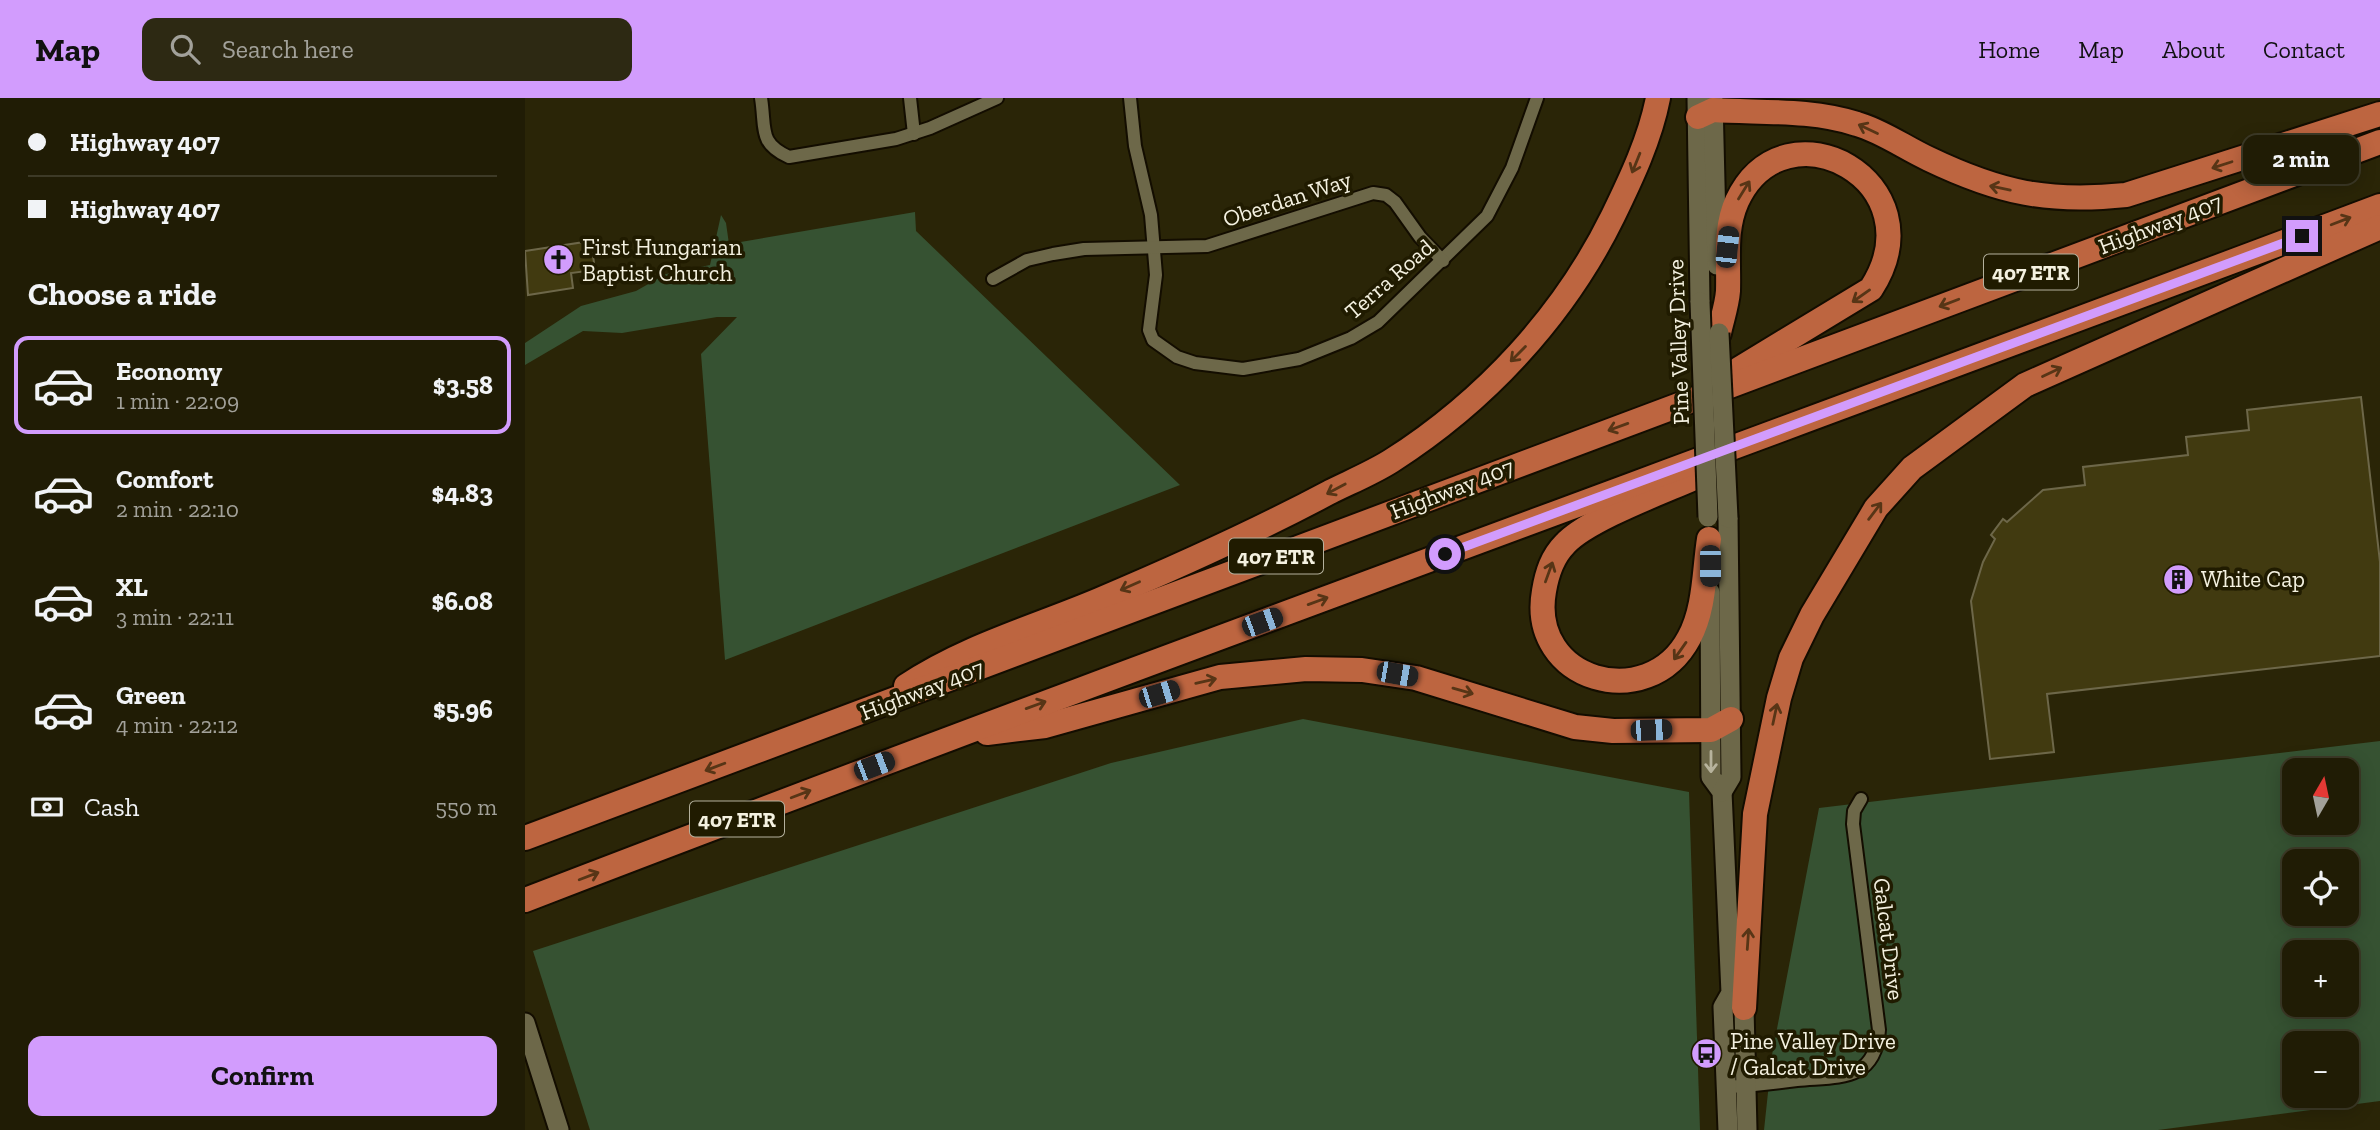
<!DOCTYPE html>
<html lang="en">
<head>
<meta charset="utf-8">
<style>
	:root { --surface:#201c05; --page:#2d2913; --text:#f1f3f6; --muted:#a2a19a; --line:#3d3a27; --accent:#d29cfd }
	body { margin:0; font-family:"Zilla Slab",serif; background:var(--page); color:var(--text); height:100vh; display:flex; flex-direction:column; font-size:26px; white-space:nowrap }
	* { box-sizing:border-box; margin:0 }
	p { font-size:23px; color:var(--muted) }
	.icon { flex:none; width:38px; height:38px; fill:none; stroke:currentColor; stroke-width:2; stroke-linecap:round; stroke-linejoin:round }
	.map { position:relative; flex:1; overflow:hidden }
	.side { display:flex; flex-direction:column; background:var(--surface); width:525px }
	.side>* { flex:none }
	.banner { display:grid; align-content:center; height:154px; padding:0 28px; background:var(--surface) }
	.needle { width:46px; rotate:9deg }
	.buttons { position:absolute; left:1757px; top:660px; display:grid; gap:14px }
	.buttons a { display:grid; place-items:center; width:77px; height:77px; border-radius:14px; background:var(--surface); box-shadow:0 4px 18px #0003,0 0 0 2px var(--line); font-size:35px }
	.end { position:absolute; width:32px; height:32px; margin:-16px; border:9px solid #d29cfd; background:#111; box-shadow:0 0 0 4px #111 }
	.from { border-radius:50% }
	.bubble { position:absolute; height:49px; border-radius:14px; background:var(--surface); box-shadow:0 4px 18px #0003,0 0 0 2px var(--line); font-size:23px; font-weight:700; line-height:49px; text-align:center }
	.car { position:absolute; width:21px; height:42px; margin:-21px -10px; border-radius:9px; box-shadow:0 0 5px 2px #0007; background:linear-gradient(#222 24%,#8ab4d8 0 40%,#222 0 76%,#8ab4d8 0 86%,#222 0) }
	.banner b { display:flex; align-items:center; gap:24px; height:66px; font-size:26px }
	.banner b+b { border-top:2px solid var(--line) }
	.banner i { width:18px; height:18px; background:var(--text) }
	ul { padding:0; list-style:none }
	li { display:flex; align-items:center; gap:21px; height:98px; margin:0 14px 10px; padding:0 14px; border:4px solid transparent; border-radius:14px }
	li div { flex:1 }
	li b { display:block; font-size:26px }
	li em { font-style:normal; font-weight:700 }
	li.active { border-color:var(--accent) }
	li>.icon { width:63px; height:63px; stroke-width:1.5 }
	h2 { padding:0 28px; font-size:32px; line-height:84px }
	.pay { display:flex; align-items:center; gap:18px; height:77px; padding:0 28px; font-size:26px }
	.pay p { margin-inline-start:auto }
	.primary-button { display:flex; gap:14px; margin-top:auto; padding:14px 28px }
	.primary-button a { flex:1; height:80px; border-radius:14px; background:var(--accent); color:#111; font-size:28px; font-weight:700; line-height:80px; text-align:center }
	header { display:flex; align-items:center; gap:42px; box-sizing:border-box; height:98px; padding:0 35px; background:var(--accent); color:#111 }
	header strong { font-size:33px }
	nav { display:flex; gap:38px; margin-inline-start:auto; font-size:24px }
	.search { width:490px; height:63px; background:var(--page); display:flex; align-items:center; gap:18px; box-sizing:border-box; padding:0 24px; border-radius:14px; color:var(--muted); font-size:26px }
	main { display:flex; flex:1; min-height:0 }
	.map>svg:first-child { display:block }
</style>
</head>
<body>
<header>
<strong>Map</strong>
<div class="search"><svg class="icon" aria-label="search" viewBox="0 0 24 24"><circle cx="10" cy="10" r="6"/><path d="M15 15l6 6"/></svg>Search here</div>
<nav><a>Home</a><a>Map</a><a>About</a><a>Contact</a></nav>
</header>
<main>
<section class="side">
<div class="banner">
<b><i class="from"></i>Highway 407</b>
<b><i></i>Highway 407</b>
</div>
<h2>Choose a ride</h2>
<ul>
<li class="active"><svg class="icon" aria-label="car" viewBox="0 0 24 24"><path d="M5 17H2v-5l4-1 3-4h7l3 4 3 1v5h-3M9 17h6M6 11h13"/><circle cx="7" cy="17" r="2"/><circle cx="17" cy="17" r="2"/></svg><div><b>Economy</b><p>1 min · 22:09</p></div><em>$3.58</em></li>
<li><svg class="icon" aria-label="car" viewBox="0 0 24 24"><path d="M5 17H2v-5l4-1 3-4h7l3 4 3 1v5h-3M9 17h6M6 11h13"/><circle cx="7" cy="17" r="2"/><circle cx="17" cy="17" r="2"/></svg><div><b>Comfort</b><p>2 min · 22:10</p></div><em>$4.83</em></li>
<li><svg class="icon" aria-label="car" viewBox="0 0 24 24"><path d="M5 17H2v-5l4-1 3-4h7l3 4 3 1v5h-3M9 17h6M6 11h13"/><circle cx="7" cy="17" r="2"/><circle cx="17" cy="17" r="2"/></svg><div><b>XL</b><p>3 min · 22:11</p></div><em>$6.08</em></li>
<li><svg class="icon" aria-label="car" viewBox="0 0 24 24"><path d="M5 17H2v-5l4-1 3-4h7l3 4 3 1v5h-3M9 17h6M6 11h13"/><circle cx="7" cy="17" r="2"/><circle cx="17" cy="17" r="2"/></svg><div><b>Green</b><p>4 min · 22:12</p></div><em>$5.96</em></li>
</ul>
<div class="pay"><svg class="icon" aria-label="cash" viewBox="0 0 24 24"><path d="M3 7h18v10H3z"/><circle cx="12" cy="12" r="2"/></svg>Cash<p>550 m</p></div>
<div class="primary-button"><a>Confirm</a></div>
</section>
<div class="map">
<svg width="1855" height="1032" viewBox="0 0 1855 1032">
	<rect width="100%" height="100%" fill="#2a2507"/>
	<g fill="#365232" fill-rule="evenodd">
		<polygon points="390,114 391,133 655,387 200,562 176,256 212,219 192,219 97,235 58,233 0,267 0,245 56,208 111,193 141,176 185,167 196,117 201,125 204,146"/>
		<polygon points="778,621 1164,694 1175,1032 65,1032 8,853 586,665"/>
		<path d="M1855 643V1003L1633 1032H1239L1247 957 1294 710ZM1769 672H1822V724H1769ZM1769 763H1822V816H1769ZM1769 854H1822V906H1769ZM1769 945H1822V998H1769Z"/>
	</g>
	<g fill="#413a10" stroke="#6d6749" stroke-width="2">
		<polygon points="66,143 70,172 46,175 48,190 3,197 0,153"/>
		<polygon points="1836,299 1855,464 1855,558 1522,596 1529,654 1465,661 1446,503 1458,464 1470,441 1466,437 1478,421 1482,424 1518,392 1560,387 1558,369 1663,357 1661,339 1724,332 1722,312"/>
	</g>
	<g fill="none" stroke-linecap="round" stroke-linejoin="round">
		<defs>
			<g id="minor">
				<path d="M236 0C241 31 233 45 264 59L371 41 405 30 472 0"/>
				<polyline points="385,0 389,36"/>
				<polyline points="605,0 610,48 626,117 631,177 624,232 628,242 652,259 670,265 718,271 774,261 826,240 853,224 962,118 987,70 1012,0"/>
				<polyline points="468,181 502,162 528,156 559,151 682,148 848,95 861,97 870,104 895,139 918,163"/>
				<path d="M1201 989C1225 988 1249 985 1272 982 1312 978 1350 985 1354 932L1328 726 1329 713 1336 701"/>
			</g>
			<g id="secondary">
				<polyline points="1172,0 1175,204"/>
				<polyline points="1188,2 1192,167"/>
				<polyline points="1185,494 1186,679 1197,694 1206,895 1198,909 1203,1032"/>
				<polyline points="1197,694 1206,679 1203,420"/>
				<polyline points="1211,901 1219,910 1222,1032"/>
				<polyline points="0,925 34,1032"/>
			</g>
			<g id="motorway">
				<path d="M1173 19 1188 12C1235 15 1286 11 1332 26 1357 33 1380 50 1404 61 1475 95 1523 105 1601 97L1855 16"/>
				<path d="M1194 235C1197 221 1202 207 1203 193 1204 162 1199 132 1212 103 1260 0 1415 84 1346 191L1214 271"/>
				<path d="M1167 381C1135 395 1062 422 1040 446 1027 459 1022 475 1019 493 1003 583 1123 617 1164 540 1180 511 1179 473 1184 441"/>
				<path d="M381 588C439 549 510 529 574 502 652 469 730 434 805 394 825 384 847 375 866 363 960 303 1039 218 1088 118 1106 81 1125 41 1133 0"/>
				<polyline points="462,635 520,628 695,579 781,571 837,572 891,580 1050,629 1088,633 1186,632 1206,621"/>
				<polyline points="0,740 1855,44"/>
				<path d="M0 802C616 565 1237 341 1855 108"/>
				<polyline points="1219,910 1230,716 1254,600 1266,560 1287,517 1351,410 1387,370 1500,287 1855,129"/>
			</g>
		</defs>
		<use href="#minor" stroke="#130d00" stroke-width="16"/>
		<use href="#secondary" stroke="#130d00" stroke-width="23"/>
		<use href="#motorway" stroke="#130d00" stroke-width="28"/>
		<use href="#minor" stroke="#6d6849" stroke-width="12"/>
		<use href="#secondary" stroke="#6d6849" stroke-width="19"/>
		<use href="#motorway" stroke="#bd6540" stroke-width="24"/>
		<defs>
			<g id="secondary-bridge">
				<polyline points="1175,204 1183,419"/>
				<polyline points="1194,235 1203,420"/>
			</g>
		</defs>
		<use href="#secondary-bridge" stroke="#130d00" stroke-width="23" stroke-linecap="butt"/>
		<use href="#secondary-bridge" stroke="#6d6849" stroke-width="19"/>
	</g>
	<defs><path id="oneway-shaft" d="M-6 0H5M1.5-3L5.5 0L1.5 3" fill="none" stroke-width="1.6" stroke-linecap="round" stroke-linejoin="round" transform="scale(1.75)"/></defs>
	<g stroke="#573516">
		<use href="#oneway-shaft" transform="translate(1343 31) rotate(-155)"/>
		<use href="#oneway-shaft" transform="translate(1111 65) rotate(112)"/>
		<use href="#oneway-shaft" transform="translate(1697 67) rotate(162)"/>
		<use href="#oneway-shaft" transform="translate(1475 90) rotate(-168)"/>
		<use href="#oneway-shaft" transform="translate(1219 92) rotate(-58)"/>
		<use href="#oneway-shaft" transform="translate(1816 123) rotate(-21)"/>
		<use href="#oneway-shaft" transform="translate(1336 198) rotate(145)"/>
		<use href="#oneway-shaft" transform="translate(1424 205) rotate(159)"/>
		<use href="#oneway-shaft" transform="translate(993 256) rotate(135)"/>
		<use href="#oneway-shaft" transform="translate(1527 274) rotate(-25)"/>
		<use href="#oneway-shaft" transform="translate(1093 329) rotate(160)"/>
		<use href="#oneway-shaft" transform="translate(811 391) rotate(152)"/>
		<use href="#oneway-shaft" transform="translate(1350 413) rotate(-53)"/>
		<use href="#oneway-shaft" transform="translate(1024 474) rotate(-70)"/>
		<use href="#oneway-shaft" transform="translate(605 488) rotate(156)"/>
		<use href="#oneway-shaft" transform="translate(793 503) rotate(-20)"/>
		<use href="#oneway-shaft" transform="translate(1155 553) rotate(125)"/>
		<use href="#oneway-shaft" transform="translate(681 583) rotate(-13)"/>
		<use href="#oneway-shaft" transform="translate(938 593) rotate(16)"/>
		<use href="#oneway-shaft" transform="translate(511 607) rotate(-20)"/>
		<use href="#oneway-shaft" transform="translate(1250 616) rotate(-78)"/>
		<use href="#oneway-shaft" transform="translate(190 669) rotate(159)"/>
		<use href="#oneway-shaft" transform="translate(276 696) rotate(-21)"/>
		<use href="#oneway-shaft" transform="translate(64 778) rotate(-21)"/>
		<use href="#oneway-shaft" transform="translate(1223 841) rotate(-86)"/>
	</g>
	<use stroke="#b7b39c" href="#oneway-shaft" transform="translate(1186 664) rotate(90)"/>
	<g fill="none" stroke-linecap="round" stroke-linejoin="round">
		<polyline stroke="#d29cfd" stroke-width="9" points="920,456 1777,138"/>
	</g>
	<defs>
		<symbol id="church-disc" viewBox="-11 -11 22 22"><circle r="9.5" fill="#d29cfd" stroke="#201b00"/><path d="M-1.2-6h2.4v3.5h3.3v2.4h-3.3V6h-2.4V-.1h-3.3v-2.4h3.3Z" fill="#111"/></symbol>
		<symbol id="building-disc" viewBox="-11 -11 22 22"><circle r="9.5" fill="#d29cfd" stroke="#201b00"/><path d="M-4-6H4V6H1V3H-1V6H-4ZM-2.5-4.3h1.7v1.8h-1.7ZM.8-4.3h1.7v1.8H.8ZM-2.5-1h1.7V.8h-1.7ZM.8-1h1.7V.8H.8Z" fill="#111"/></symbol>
		<symbol id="bus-disc" viewBox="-11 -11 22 22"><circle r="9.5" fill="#d29cfd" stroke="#201b00"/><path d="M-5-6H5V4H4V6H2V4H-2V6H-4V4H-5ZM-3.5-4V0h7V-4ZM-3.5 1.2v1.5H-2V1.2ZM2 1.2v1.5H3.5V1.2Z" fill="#111"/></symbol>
	</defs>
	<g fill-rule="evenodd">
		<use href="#church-disc" x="16" y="144" width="35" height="35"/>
		<use href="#building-disc" x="1636" y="464" width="35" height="35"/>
		<use href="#bus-disc" x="1164" y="938" width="35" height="35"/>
	</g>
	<g text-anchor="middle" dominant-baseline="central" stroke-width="7" stroke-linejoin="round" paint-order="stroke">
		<g fill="#201b00" stroke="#b4b19d" stroke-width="2">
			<rect x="1459" y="156.5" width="94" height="35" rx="5"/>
			<rect x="704" y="440.5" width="94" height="35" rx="5"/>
			<rect x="165" y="703.5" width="94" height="35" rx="5"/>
		</g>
		<g font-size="21" font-weight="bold" fill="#f4f1e0">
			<text x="1506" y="174">407 ETR</text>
			<text x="751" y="458">407 ETR</text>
			<text x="212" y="721">407 ETR</text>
		</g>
		<g font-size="23" fill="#f4f1e0" stroke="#201b00">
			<text transform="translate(762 101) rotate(-18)">Oberdan Way</text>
			<text transform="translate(1635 126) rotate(-21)">Highway 407</text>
			<text transform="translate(864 181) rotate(-41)">Terra Road</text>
			<text transform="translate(1153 244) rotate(-92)">Pine Valley Drive</text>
			<text transform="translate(927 391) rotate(-21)">Highway 407</text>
			<text transform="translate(397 592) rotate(-21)">Highway 407</text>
			<text transform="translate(1364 841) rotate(83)">Galcat Drive</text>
		</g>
		<g font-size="23" fill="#f4f1e0" stroke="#201b00" text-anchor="start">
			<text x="57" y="149">First Hungarian<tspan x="57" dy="26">Baptist Church</tspan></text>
			<text x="1676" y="481">White Cap</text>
			<text x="1205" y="943">Pine Valley Drive<tspan x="1205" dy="26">/ Galcat Drive</tspan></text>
		</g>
	</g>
</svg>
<div class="buttons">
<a><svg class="needle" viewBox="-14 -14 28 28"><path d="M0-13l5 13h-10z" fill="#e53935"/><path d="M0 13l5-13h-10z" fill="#a2a19a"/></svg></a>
<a><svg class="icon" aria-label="locate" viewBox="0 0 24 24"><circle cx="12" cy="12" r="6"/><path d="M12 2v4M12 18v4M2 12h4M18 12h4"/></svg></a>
<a>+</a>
<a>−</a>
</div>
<i class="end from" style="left:920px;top:456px"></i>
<i class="end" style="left:1777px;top:138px"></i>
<div class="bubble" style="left:1718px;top:37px;width:116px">2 min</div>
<i class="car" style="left:1202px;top:149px;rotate:6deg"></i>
<i class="car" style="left:1185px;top:468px;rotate:180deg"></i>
<i class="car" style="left:737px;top:524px;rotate:70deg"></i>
<i class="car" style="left:872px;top:576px;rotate:100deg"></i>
<i class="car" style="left:634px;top:596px;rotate:73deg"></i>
<i class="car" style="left:1126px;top:632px;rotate:88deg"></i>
<i class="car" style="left:349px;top:668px;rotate:69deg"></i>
</div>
</main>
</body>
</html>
